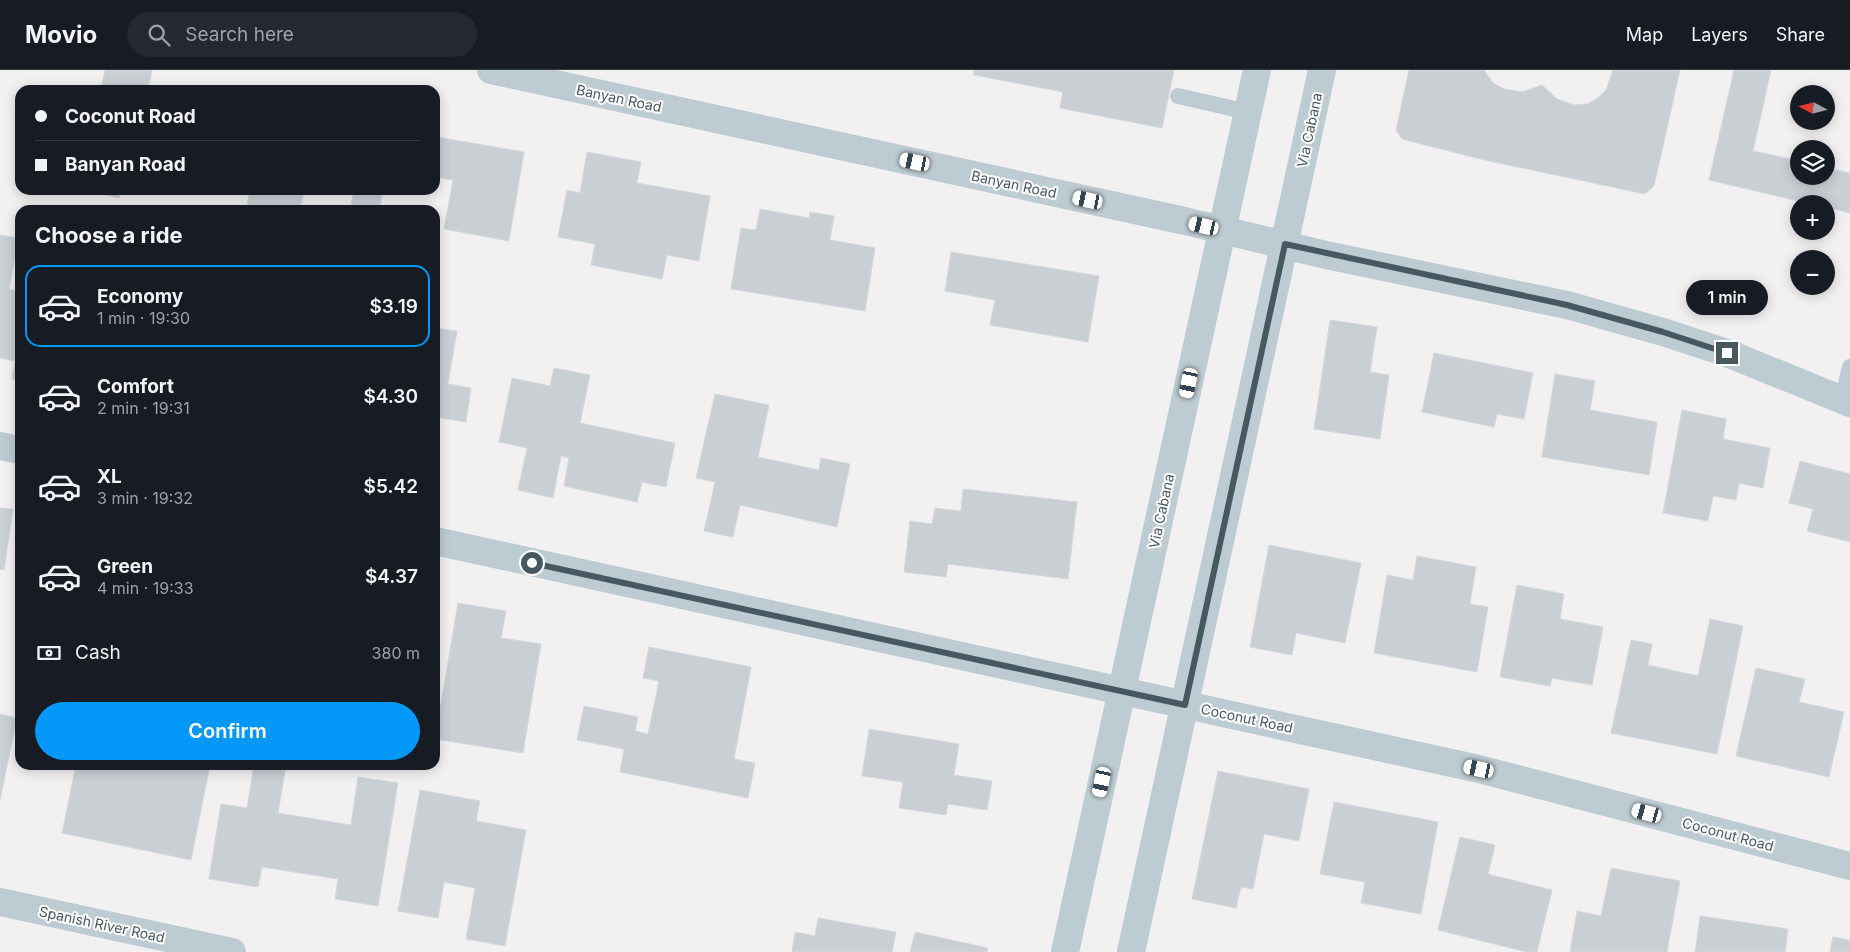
<!DOCTYPE html>
<html lang="en">
<head>
<meta charset="utf-8">
<style>
	:root { --surface:#171b24; --page:#242831; --text:#f1f3f6; --muted:#9ea1a6; --line:#363941; --accent:#0499f9 }
	body { margin:0; font-family:Inter,sans-serif; background:var(--page); color:var(--text); height:100vh; display:flex; flex-direction:column; font-size:19px; white-space:nowrap }
	* { box-sizing:border-box; margin:0 }
	p { font-size:16px; color:var(--muted) }
	.icon { flex:none; width:28px; height:28px; fill:none; stroke:currentColor; stroke-width:2; stroke-linecap:round; stroke-linejoin:round }
	.map { position:relative; flex:1; overflow:hidden }
	.drawer { position:absolute; left:15px; top:135px; width:425px; height:565px; display:flex; flex-direction:column; background:var(--surface); border-radius:15px; box-shadow:0 2px 12px #0003 }
	.drawer>* { flex:none }
	.guide { position:absolute; left:15px; top:15px; width:425px; height:110px; border-radius:15px; box-shadow:0 2px 12px #0003; display:grid; align-content:center; height:110px; padding:0 20px; background:var(--surface) }
	.needle { width:32px; rotate:277deg }
	.controls { position:absolute; left:1790px; top:15px; display:grid; gap:10px }
	.controls a { display:grid; place-items:center; width:45px; height:45px; border-radius:50%; background:var(--surface); box-shadow:0 2px 12px #0003; font-size:25px }
	.end { position:absolute; width:22px; height:22px; margin:-11px; border:6px solid #465961; background:#fff; box-shadow:0 0 0 2px #fff }
	.from { border-radius:50% }
	.bubble { position:absolute; height:35px; border-radius:18px; background:var(--surface); box-shadow:0 2px 12px #0003; font-size:16px; font-weight:600; line-height:35px; text-align:center }
	.car { position:absolute; width:15px; height:30px; margin:-15px -8px; border-radius:6px; box-shadow:0 0 4px 1px #0007; background:linear-gradient(#fff 24%,#345 0 40%,#fff 0 76%,#345 0 86%,#fff 0) }
	.guide b { display:flex; align-items:center; gap:18px; height:48px; font-size:19px }
	.guide b+b { border-top:1px solid var(--line) }
	.guide i { width:12px; height:12px; background:var(--text) }
	ul { padding:0; list-style:none }
	li { display:flex; align-items:center; gap:15px; height:82px; margin:0 10px 8px; padding:0 10px; border:2px solid transparent; border-radius:15px }
	li div { flex:1 }
	li b { display:block; font-size:19px }
	li em { font-style:normal; font-weight:600 }
	li.current { border-color:var(--accent) }
	li>.icon { width:45px; height:45px; stroke-width:1.5 }
	h2 { padding:0 20px; font-size:22px; line-height:60px }
	.pay { display:flex; align-items:center; gap:12px; height:55px; padding:0 20px; font-size:19px }
	.pay p { margin-inline-start:auto }
	.button { display:flex; gap:10px; margin-top:auto; padding:10px 20px }
	.button a { flex:1; height:58px; border-radius:30px; background:var(--accent); color:#fff; font-size:20px; font-weight:600; line-height:58px; text-align:center }
	header { display:flex; align-items:center; gap:30px; box-sizing:border-box; height:70px; padding:0 25px; background:var(--surface); border-bottom:1px solid var(--line) }
	header strong { font-size:24px }
	nav { display:flex; gap:28px; margin-inline-start:auto; font-size:18px }
	.search { width:350px; height:45px; background:var(--page); display:flex; align-items:center; gap:12px; box-sizing:border-box; padding:0 18px; border-radius:28px; color:var(--muted); font-size:19px }
	.map>svg:first-child { display:block }
</style>
</head>
<body>
<header>
<strong>Movio</strong>
<div class="search"><svg class="icon" aria-label="search" viewBox="0 0 24 24"><circle cx="10" cy="10" r="6"/><path d="M15 15l6 6"/></svg>Search here</div>
<nav><a>Map</a><a>Layers</a><a>Share</a></nav>
</header>
<div class="map">
<svg width="1850" height="882" viewBox="0 0 1850 882">
	<rect width="100%" height="100%" fill="#f3f0f1"/>
	<g fill="#cacfd4" stroke="#d4d8dd">
		<polygon points="105,0 152,0 148,20 101,20"/>
		<polygon points="974,0 1174,0 1162,58 1060,38 1063,22 974,5"/>
		<polygon points="1409,0 1484,0 1493,13 1504,19 1522,22 1542,15 1557,29 1574,35 1587,34 1598,28 1606,20 1613,0 1680,0 1654,116 1645,124 1480,89 1402,69 1396,60"/>
		<polygon points="1734,0 1771,0 1753,81 1799,91 1799,106 1826,106 1826,98 1850,103 1850,143 1826,137 1826,134 1811,134 1709,110"/>
		<polygon points="437,67 524,82 509,171 444,159 453,110 435,107"/>
		<polygon points="587,82 641,92 637,113 710,126 699,191 667,185 662,209 591,195 595,174 558,167 567,120 580,123"/>
		<polygon points="80,120 120,120 119,128"/>
		<polygon points="250,120 304,120 300,140 246,140"/>
		<polygon points="354,120 383,120 379,140 350,140"/>
		<polygon points="760,139 809,148 810,142 834,146 830,170 875,178 865,241 731,219 741,158 756,160"/>
		<polygon points="0,165 19,168 9,219 20,221 20,310 12,309 15,291 0,288"/>
		<polygon points="951,182 1099,206 1088,272 990,255 995,230 945,221"/>
		<polygon points="1330,250 1377,257 1370,302 1389,305 1380,369 1314,359"/>
		<polygon points="435,258 457,261 448,314 471,318 466,352 435,347"/>
		<polygon points="1434,283 1533,303 1524,349 1497,344 1494,357 1422,342"/>
		<polygon points="554,298 590,305 580,353 675,373 666,417 642,412 637,432 564,416 569,388 561,386 553,428 518,420 527,378 499,372 512,308 550,316"/>
		<polygon points="1555,304 1595,311 1590,340 1657,352 1649,405 1542,387"/>
		<polygon points="715,324 769,335 758,387 819,400 821,388 850,394 837,457 740,435 733,467 704,461 715,412 696,408"/>
		<polygon points="1682,340 1726,349 1723,369 1770,378 1763,418 1739,413 1736,430 1713,426 1708,451 1663,443"/>
		<polygon points="1800,391 1850,404 1850,472 1807,461 1813,439 1789,433"/>
		<polygon points="963,419 1077,432 1068,509 948,494 946,507 904,502 910,451 932,454 935,438 961,441"/>
		<polygon points="0,438 13,439 4,500 0,499"/>
		<polygon points="1269,475 1361,493 1345,573 1296,563 1292,585 1250,577"/>
		<polygon points="1417,486 1476,497 1470,534 1488,537 1477,602 1374,583 1387,505 1413,510"/>
		<polygon points="1517,515 1564,524 1560,549 1603,557 1592,615 1552,608 1550,616 1500,607"/>
		<polygon points="458,533 506,541 501,568 541,574 523,683 435,669"/>
		<polygon points="1710,549 1743,556 1717,684 1611,663 1631,570 1652,574 1648,595 1698,606"/>
		<polygon points="649,577 751,597 734,689 755,693 748,728 620,702 624,679 577,670 584,636 638,647 635,661 648,664 659,611 643,608"/>
		<polygon points="1756,598 1805,609 1799,632 1844,642 1829,707 1736,686"/>
		<polygon points="0,644 17,648 0,730"/>
		<polygon points="869,659 959,674 954,705 992,711 987,740 948,734 946,745 899,738 903,712 862,706"/>
		<polygon points="76,695 154,695 169,698 169,695 210,695 191,790 62,763"/>
		<polygon points="254,695 286,695 278,743 351,755 358,707 398,713 378,836 335,829 338,809 262,797 258,817 209,809 221,734 247,738"/>
		<polygon points="1218,701 1309,719 1299,771 1264,764 1253,819 1241,817 1236,838 1192,829"/>
		<polygon points="420,720 480,731 476,751 526,760 505,876 466,869 475,818 444,812 438,848 398,841"/>
		<polygon points="1334,732 1438,752 1421,844 1361,833 1365,812 1320,804"/>
		<polygon points="1460,767 1495,775 1488,804 1552,820 1537,882 1527,882 1438,860"/>
		<polygon points="1611,798 1680,811 1667,882 1570,882 1577,841 1601,846"/>
		<polygon points="1700,846 1788,859 1785,882 1695,882"/>
		<polygon points="818,848 896,862 892,882 792,882 795,862 815,866"/>
		<polygon points="915,862 988,878 987,882 910,882"/>
		<polygon points="1833,867 1850,870 1850,882 1830,882"/>
	</g>
	<g fill="none" stroke-linecap="round" stroke-linejoin="round">
		<g stroke="#bdcbd2" stroke-width="16">
			<polyline points="1178,26 1248,42"/>
			<polyline points="1842,330 1850,297"/>
		</g>
		<g stroke="#bdcbd2" stroke-width="28">
			<polyline points="491,0 1185,151 1326,185 1567,235 1663,262 1727,283 1850,333"/>
			<polyline points="0,376 20,380"/>
			<polyline points="435,471 1479,699 1850,796"/>
			<polyline points="0,832 232,882"/>
			<polyline points="1065,882 1257,0"/>
			<polyline points="1131,882 1322,0"/>
		</g>
	</g>
	<g fill="none" stroke-linecap="round" stroke-linejoin="round">
		<polyline stroke="#465961" stroke-width="6" points="532,493 1185,635 1285,174 1567,235 1663,262 1727,283"/>
	</g>
	<g text-anchor="middle" dominant-baseline="central" stroke-width="4" stroke-linejoin="round" paint-order="stroke">
		<g font-size="14" fill="#465961" stroke="#fff">
			<text transform="translate(619 28) rotate(12)">Banyan Road</text>
			<text transform="translate(1309 60) rotate(-78)">Via Cabana</text>
			<text transform="translate(1014 114) rotate(12)">Banyan Road</text>
			<text transform="translate(1161 441) rotate(-78)">Via Cabana</text>
			<text transform="translate(1247 648) rotate(12)">Coconut Road</text>
			<text transform="translate(1728 764) rotate(15)">Coconut Road</text>
			<text transform="translate(102 854) rotate(12)">Spanish River Road</text>
		</g>
	</g>
</svg>
<div class="controls">
<a><svg class="needle" viewBox="-14 -14 28 28"><path d="M0-13l5 13h-10z" fill="#e53935"/><path d="M0 13l5-13h-10z" fill="#9ea1a6"/></svg></a>
<a><svg class="icon" aria-label="layers" viewBox="0 0 24 24"><path d="M12 4l9 5-9 5-9-5zM3 14l9 5 9-5"/></svg></a>
<a>+</a>
<a>−</a>
</div>
<i class="end from" style="left:532px;top:493px"></i>
<i class="end" style="left:1727px;top:283px"></i>
<div class="bubble" style="left:1686px;top:210px;width:82px">1 min</div>
<i class="car" style="left:915px;top:92px;rotate:282deg"></i>
<i class="car" style="left:1088px;top:130px;rotate:282deg"></i>
<i class="car" style="left:1204px;top:156px;rotate:283deg"></i>
<i class="car" style="left:1189px;top:313px;rotate:192deg"></i>
<i class="car" style="left:1479px;top:699px;rotate:282deg"></i>
<i class="car" style="left:1102px;top:712px;rotate:192deg"></i>
<i class="car" style="left:1647px;top:743px;rotate:285deg"></i>
<div class="guide">
<b><i class="from"></i>Coconut Road</b>
<b><i></i>Banyan Road</b>
</div>
<section class="drawer">
<h2>Choose a ride</h2>
<ul>
<li class="current"><svg class="icon" aria-label="car" viewBox="0 0 24 24"><path d="M5 17H2v-5l4-1 3-4h7l3 4 3 1v5h-3M9 17h6M6 11h13"/><circle cx="7" cy="17" r="2"/><circle cx="17" cy="17" r="2"/></svg><div><b>Economy</b><p>1 min · 19:30</p></div><em>$3.19</em></li>
<li><svg class="icon" aria-label="car" viewBox="0 0 24 24"><path d="M5 17H2v-5l4-1 3-4h7l3 4 3 1v5h-3M9 17h6M6 11h13"/><circle cx="7" cy="17" r="2"/><circle cx="17" cy="17" r="2"/></svg><div><b>Comfort</b><p>2 min · 19:31</p></div><em>$4.30</em></li>
<li><svg class="icon" aria-label="car" viewBox="0 0 24 24"><path d="M5 17H2v-5l4-1 3-4h7l3 4 3 1v5h-3M9 17h6M6 11h13"/><circle cx="7" cy="17" r="2"/><circle cx="17" cy="17" r="2"/></svg><div><b>XL</b><p>3 min · 19:32</p></div><em>$5.42</em></li>
<li><svg class="icon" aria-label="car" viewBox="0 0 24 24"><path d="M5 17H2v-5l4-1 3-4h7l3 4 3 1v5h-3M9 17h6M6 11h13"/><circle cx="7" cy="17" r="2"/><circle cx="17" cy="17" r="2"/></svg><div><b>Green</b><p>4 min · 19:33</p></div><em>$4.37</em></li>
</ul>
<div class="pay"><svg class="icon" aria-label="cash" viewBox="0 0 24 24"><path d="M3 7h18v10H3z"/><circle cx="12" cy="12" r="2"/></svg>Cash<p>380 m</p></div>
<div class="button"><a>Confirm</a></div>
</section>
</div>
</body>
</html>
